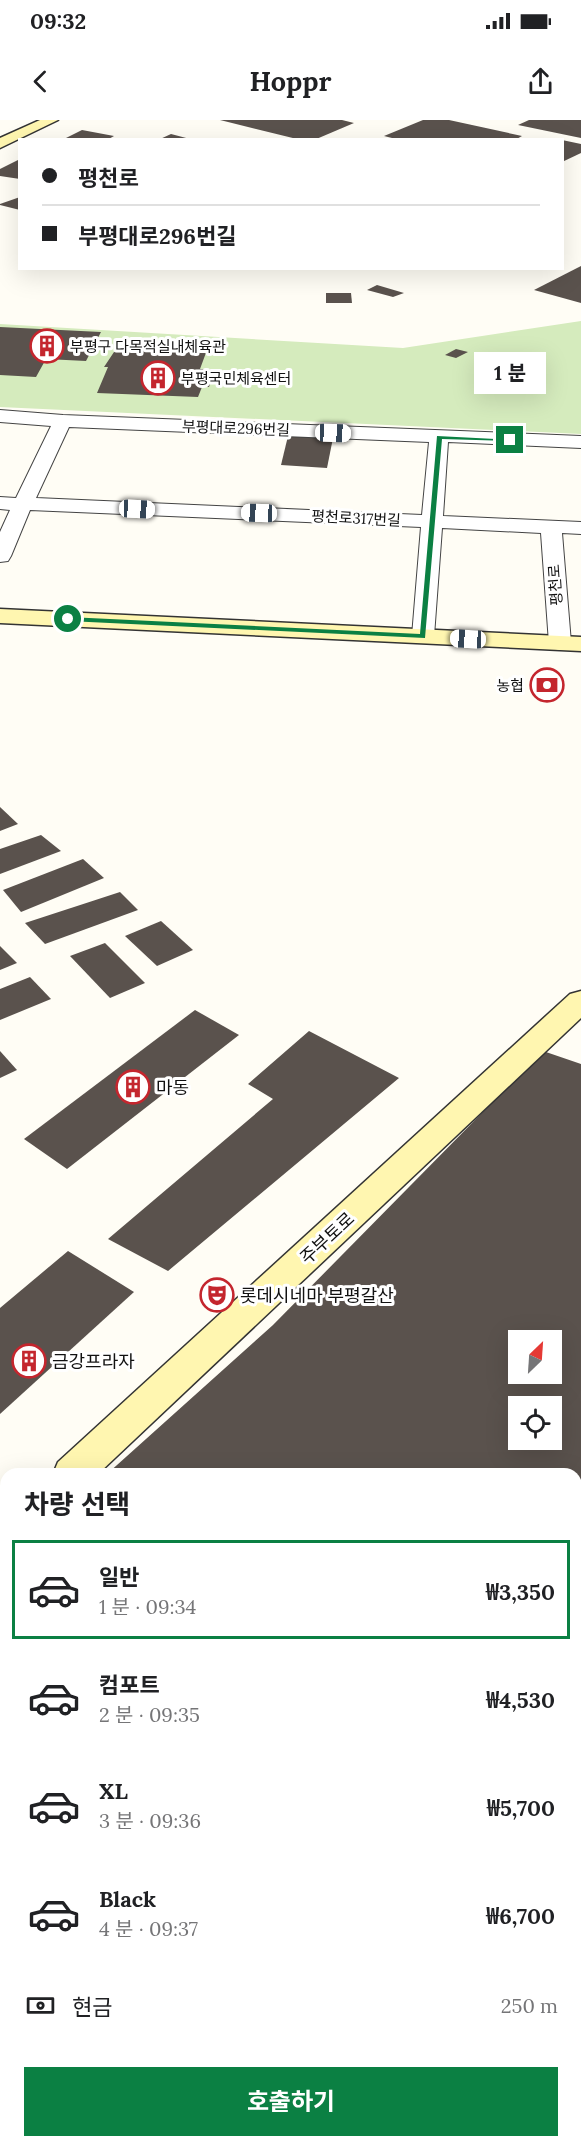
<!DOCTYPE html>
<html lang="ko">
<head>
<meta charset="utf-8">
<style>
	:root { --surface:#fff; --page:#f2f2f2; --text:#202124; --muted:#757577; --line:#e0e0e0; --accent:#0b8043 }
	body { margin:0; font-family:Lora,"Noto Sans KR",serif; background:var(--page); color:var(--text); height:100vh; display:flex; flex-direction:column; font-size:22px; white-space:nowrap }
	* { box-sizing:border-box; margin:0 }
	p { font-size:20px; color:var(--muted) }
	.icon { flex:none; width:33px; height:33px; fill:none; stroke:currentColor; stroke-width:2; stroke-linecap:round; stroke-linejoin:round }
	.map { position:relative; flex:1; overflow:hidden }
	.details { position:absolute; left:0px; top:1348px; width:582px; height:680px; display:flex; flex-direction:column; background:var(--surface); border-radius:18px 18px 0 0; box-shadow:0 6px 24px #0002 }
	.details>* { flex:none }
	.guide { position:absolute; left:18px; top:18px; width:546px; height:132px; border-radius:0px; box-shadow:0 6px 24px #0002; display:grid; align-content:center; height:132px; padding:0 24px; background:var(--surface) }
	.needle { width:39px; rotate:25deg }
	.fabs { position:absolute; left:508px; top:1210px; display:grid; gap:12px }
	.fabs a { display:grid; place-items:center; width:54px; height:54px; border-radius:0px; background:var(--surface); box-shadow:0 6px 24px #0002; font-size:30px }
	.end { position:absolute; width:27px; height:27px; margin:-14px; border:8px solid #0b8043; background:#fff; box-shadow:0 0 0 3px #fff }
	.from { border-radius:50% }
	.bubble { position:absolute; height:42px; border-radius:0px; background:var(--surface); box-shadow:0 6px 24px #0002; font-size:20px; font-weight:700; line-height:42px; text-align:center }
	.car { position:absolute; width:18px; height:36px; margin:-18px -9px; border-radius:8px; box-shadow:0 0 4px 2px #0007; background:linear-gradient(#fff 24%,#345 0 40%,#fff 0 76%,#345 0 86%,#fff 0) }
	.guide b { display:flex; align-items:center; gap:21px; height:57px; font-size:22px }
	.guide b+b { border-top:2px solid var(--line) }
	.guide i { width:15px; height:15px; background:var(--text) }
	ul { padding:0; list-style:none }
	li { display:flex; align-items:center; gap:18px; height:99px; margin:0 12px 9px; padding:0 12px; border:3px solid transparent; border-radius:0px }
	li div { flex:1 }
	li b { display:block; font-size:22px }
	li em { font-style:normal; font-weight:700 }
	li.current { border-color:var(--accent) }
	li>.icon { width:54px; height:54px; stroke-width:1.5 }
	h2 { padding:0 24px; font-size:27px; line-height:72px }
	.pay { display:flex; align-items:center; gap:15px; height:66px; padding:0 24px; font-size:22px }
	.pay p { margin-inline-start:auto }
	.action { display:flex; gap:12px; margin-top:auto; padding:12px 24px }
	.action a { flex:1; height:69px; border-radius:0px; background:var(--accent); color:#fff; font-size:24px; font-weight:700; line-height:69px; text-align:center }
	.status { display:flex; justify-content:space-between; align-items:center; height:42px; padding:0 30px; background:var(--surface); direction:ltr }
	.status svg { height:16px; fill:currentColor }
	header { display:flex; justify-content:space-between; align-items:center; height:78px; padding:0 24px; background:var(--surface); font-size:27px; font-weight:700 }
	.map>svg:first-child { display:block }
</style>
</head>
<body>
<div class="status"><b>09:32</b><svg viewBox="0 0 49 12"><path d="M0 12V9h3v3zM5 12V6h3v6zM10 12V3h3v9zM15 12V0h3v12zM26 1h20v11H26zM47 4h2v5h-2z"/></svg></div>
<header><svg class="icon" aria-label="back" viewBox="0 0 24 24"><path d="M15 5l-7 7 7 7"/></svg>Hoppr<svg class="icon" aria-label="share" viewBox="0 0 24 24"><path d="M12 15V3M7 8l5-5 5 5M5 13v7h14v-7"/></svg></header>
<div class="map">
<svg width="581" height="2027" viewBox="0 0 581 2027">
	<rect width="100%" height="100%" fill="#fffdf5"/>
	<polygon fill="#d5ebbd" points="581,201 581,314 0,287 0,204 403,228"/>
	<g fill="#b9e0f7" stroke="#3f96cf" stroke-width="1.5">
		<polygon points="0,1857 6,1864 6,2004 0,1996"/>
		<polygon points="21,2022 142,2022 147,2027 26,2027"/>
	</g>
	<g fill="#5a524d" fill-rule="evenodd">
		<polygon points="220,0 342,0 354,3 314,20 301,20"/>
		<polygon points="423,0 449,0 522,16 515,20 400,20 384,16"/>
		<polygon points="529,0 581,0 581,18 518,5"/>
		<polygon points="82,10 114,16 107,20 62,20"/>
		<polygon points="171,14 190,19 190,20 158,20"/>
		<polygon points="562,20 581,24 581,33 562,42"/>
		<polygon points="20,39 20,59 0,56 0,49"/>
		<polygon points="20,77 20,90 0,85 0,84"/>
		<polygon points="581,146 581,183 534,170"/>
		<polygon points="377,165 404,173 393,177 367,170"/>
		<polygon points="326,173 351,173 352,183 326,183"/>
		<polygon points="0,207 101,212 86,241 46,239 36,257 0,255"/>
		<polygon points="118,226 207,230 200,249 215,249 209,267 202,267 198,277 97,273 108,247 104,247"/>
		<polygon points="456,229 468,232 456,238 445,235"/>
		<polygon points="288,316 333,318 327,348 281,345"/>
		<polygon points="0,687 18,704 0,711"/>
		<polygon points="41,715 61,731 0,754 0,729"/>
		<polygon points="83,739 104,758 21,792 3,770"/>
		<polygon points="120,772 138,790 45,824 25,803"/>
		<polygon points="161,801 193,830 157,846 125,816"/>
		<polygon points="105,823 145,863 110,878 70,836"/>
		<polygon points="0,826 17,843 0,850"/>
		<polygon points="30,857 51,879 0,900 0,869"/>
		<polygon points="195,890 239,915 67,1049 24,1019"/>
		<polygon points="309,911 399,958 168,1151 108,1119 273,979 248,964"/>
		<polygon points="0,931 17,950 0,958"/>
		<path d="M543 931 581 944V2027H286L281 2022H576V1354H107L273 1205ZM519 1221H552V1254H519ZM519 1287H552V1320H519Z"/>
		<polygon points="68,1131 134,1172 0,1294 0,1188"/>
		<polygon points="6,1446 6,1741 0,1735 0,1451"/>
	</g>
	<g fill="none" stroke-linecap="round" stroke-linejoin="round">
		<defs>
			<path id="minor" d="M0 290 63 295 581 316V328L448 322 443 396 581 402V414L562 413 571 523 568 528 560 530 552 528 549 523 541 413 442 408 434 516 431 521 423 523 415 521 412 516 421 407 30 390 11 436 8 441 0 442V412L10 390 0 389V377L16 378 51 306 0 302ZM69 307 429 322 422 395 36 378Z"/>
			<g id="secondary">
				<polygon points="40,0 58,0 0,28 0,18"/>
				<polygon points="0,489 581,517 581,531 0,503"/>
				<polygon points="581,871 581,898 98,1354 53,1354 58,1342 570,874"/>
				<polygon points="6,1399 6,1436 0,1438 0,1401"/>
			</g>
		</defs>
		<use href="#minor" stroke="#444" stroke-width="2"/>
		<use href="#secondary" stroke="#333" stroke-width="3"/>
		<use href="#minor" fill="#fff" fill-rule="evenodd"/>
		<use href="#secondary" fill="#fff6b0" fill-rule="evenodd"/>
	</g>
	<polygon fill="#0b8043" points="437,316 513,320 510,321 442,319 425,518 68,501 64,499 68,497 420,514"/>
	<defs>
		<symbol id="building-ring" viewBox="-11 -11 22 22"><circle r="9.5" fill="#fff" stroke="#c4262e" stroke-width="1.5"/><path d="M-4-6H4V6H1V3H-1V6H-4ZM-2.5-4.3h1.7v1.8h-1.7ZM.8-4.3h1.7v1.8H.8ZM-2.5-1h1.7V.8h-1.7ZM.8-1h1.7V.8H.8Z" fill="#c4262e"/></symbol>
		<symbol id="bank-ring" viewBox="-11 -11 22 22"><circle r="9.5" fill="#fff" stroke="#c4262e" stroke-width="1.5"/><path d="M-6-4H6V4H-6ZM0-2.3a2.3 2.3 0 1 0 0 4.6a2.3 2.3 0 1 0 0-4.6Z" fill="#c4262e"/></symbol>
		<symbol id="theatre-ring" viewBox="-11 -11 22 22"><circle r="9.5" fill="#fff" stroke="#c4262e" stroke-width="1.5"/><path d="M-5-5.5Q0-4 5-5.5V0Q5 5 0 6Q-5 5-5 0ZM-3.3-2.5H-1v1.5H-3.3ZM1-2.5H3.3v1.5H1ZM-2.8 1Q0 5.5 2.8 1Z" fill="#c4262e"/></symbol>
	</defs>
	<g fill-rule="evenodd">
		<use href="#building-ring" x="28" y="207" width="38" height="38"/>
		<use href="#building-ring" x="139" y="239" width="38" height="38"/>
		<use href="#bank-ring" x="528" y="546" width="38" height="38"/>
		<use href="#building-ring" x="114" y="948" width="38" height="38"/>
		<use href="#theatre-ring" x="198" y="1156" width="38" height="38"/>
		<use href="#building-ring" x="10" y="1222" width="38" height="38"/>
	</g>
	<g text-anchor="middle" dominant-baseline="central" stroke-width="6" stroke-linejoin="round" paint-order="stroke">
		<g font-size="15" fill="#111" stroke="#fff" text-anchor="start">
			<text x="70" y="226">부평구 다목적실내체육관</text>
			<text x="181" y="258">부평국민체육센터</text>
			<text x="524" y="565" text-anchor="end">농협</text>
		</g>
		<g font-size="15" fill="#111" stroke="#fff">
			<text transform="translate(236 308) rotate(2)">부평대로296번길</text>
			<text transform="translate(356 398) rotate(3)">평천로317번길</text>
			<text transform="translate(555 465) rotate(-94)">평천로</text>
		</g>
		<g font-size="18" fill="#111" stroke="#fff" text-anchor="start">
			<text x="156" y="967">마동</text>
			<text x="240" y="1175">롯데시네마 부평갈산</text>
			<text x="52" y="1241">금강프라자</text>
		</g>
		<g font-size="18" fill="#111" stroke="#fff">
			<text transform="translate(327 1118) rotate(-43)">주부토로</text>
		</g>
	</g>
</svg>
<div class="fabs">
<a><svg class="needle" viewBox="-14 -14 28 28"><path d="M0-13l5 13h-10z" fill="#e53935"/><path d="M0 13l5-13h-10z" fill="#757577"/></svg></a>
<a><svg class="icon" aria-label="locate" viewBox="0 0 24 24"><circle cx="12" cy="12" r="6"/><path d="M12 2v4M12 18v4M2 12h4M18 12h4"/></svg></a>
</div>
<i class="end from" style="left:68px;top:499px"></i>
<i class="end" style="left:510px;top:320px"></i>
<div class="bubble" style="left:474px;top:232px;width:72px">1 분</div>
<i class="car" style="left:333px;top:313px;rotate:92deg"></i>
<i class="car" style="left:137px;top:389px;rotate:93deg"></i>
<i class="car" style="left:259px;top:393px;rotate:272deg"></i>
<i class="car" style="left:468px;top:519px;rotate:273deg"></i>
<div class="guide">
<b><i class="from"></i>평천로</b>
<b><i></i>부평대로296번길</b>
</div>
<section class="details">
<h2>차량 선택</h2>
<ul>
<li class="current"><svg class="icon" aria-label="car" viewBox="0 0 24 24"><path d="M5 17H2v-5l4-1 3-4h7l3 4 3 1v5h-3M9 17h6M6 11h13"/><circle cx="7" cy="17" r="2"/><circle cx="17" cy="17" r="2"/></svg><div><b>일반</b><p>1 분 · 09:34</p></div><em>₩3,350</em></li>
<li><svg class="icon" aria-label="car" viewBox="0 0 24 24"><path d="M5 17H2v-5l4-1 3-4h7l3 4 3 1v5h-3M9 17h6M6 11h13"/><circle cx="7" cy="17" r="2"/><circle cx="17" cy="17" r="2"/></svg><div><b>컴포트</b><p>2 분 · 09:35</p></div><em>₩4,530</em></li>
<li><svg class="icon" aria-label="car" viewBox="0 0 24 24"><path d="M5 17H2v-5l4-1 3-4h7l3 4 3 1v5h-3M9 17h6M6 11h13"/><circle cx="7" cy="17" r="2"/><circle cx="17" cy="17" r="2"/></svg><div><b>XL</b><p>3 분 · 09:36</p></div><em>₩5,700</em></li>
<li><svg class="icon" aria-label="car" viewBox="0 0 24 24"><path d="M5 17H2v-5l4-1 3-4h7l3 4 3 1v5h-3M9 17h6M6 11h13"/><circle cx="7" cy="17" r="2"/><circle cx="17" cy="17" r="2"/></svg><div><b>Black</b><p>4 분 · 09:37</p></div><em>₩6,700</em></li>
</ul>
<div class="pay"><svg class="icon" aria-label="cash" viewBox="0 0 24 24"><path d="M3 7h18v10H3z"/><circle cx="12" cy="12" r="2"/></svg>현금<p>250 m</p></div>
<div class="action"><a>호출하기</a></div>
</section>
</div>
</body>
</html>
